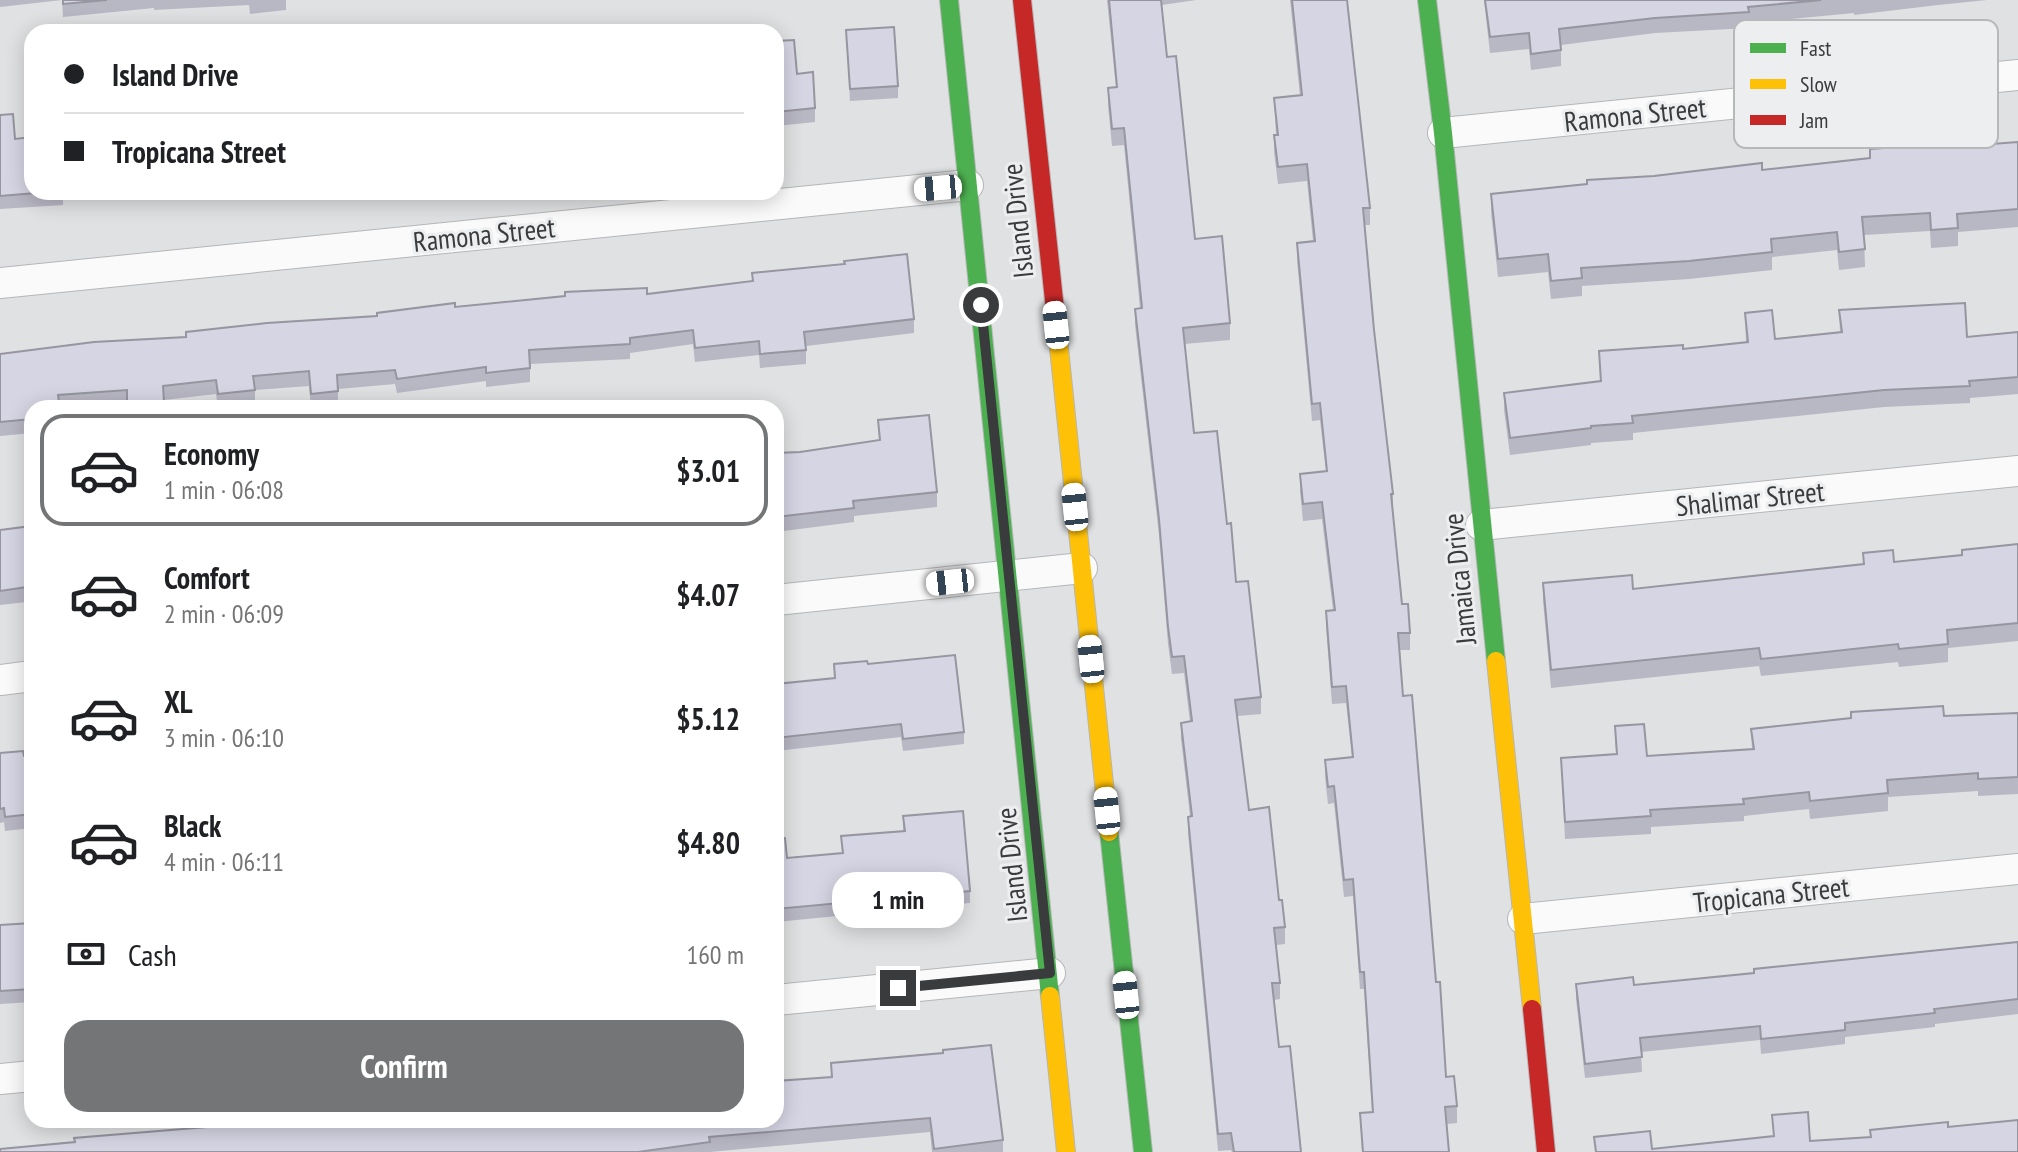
<!DOCTYPE html>
<html lang="en">
<head>
<meta charset="utf-8">
<style>
	:root { --surface:#fff; --page:#f2f2f2; --text:#202124; --muted:#757577; --line:#e0e0e0; --accent:#747576 }
	body { margin:0; font-family:"PT Sans Narrow",sans-serif; background:var(--page); color:var(--text); height:100vh; display:flex; flex-direction:column; font-size:30px; white-space:nowrap }
	* { box-sizing:border-box; margin:0 }
	p { font-size:26px; color:var(--muted) }
	.icon { flex:none; width:44px; height:44px; fill:none; stroke:currentColor; stroke-width:2; stroke-linecap:round; stroke-linejoin:round }
	.map { position:relative; flex:1; overflow:hidden }
	.drawer { position:absolute; left:24px; top:400px; width:760px; height:728px; display:flex; flex-direction:column; background:var(--surface); border-radius:24px; box-shadow:0 4px 20px #0003 }
	.drawer>* { flex:none }
	.top-card { position:absolute; left:24px; top:24px; width:760px; height:176px; border-radius:24px; box-shadow:0 4px 20px #0003; display:grid; align-content:center; height:176px; padding:0 40px; background:var(--surface) }
	.end { position:absolute; width:36px; height:36px; margin:-18px; border:10px solid #3a3b3c; background:#fff; box-shadow:0 0 0 4px #fff }
	.from { border-radius:50% }
	.bubble { position:absolute; height:56px; border-radius:24px; background:var(--surface); box-shadow:0 4px 20px #0003; font-size:26px; font-weight:700; line-height:56px; text-align:center }
	.car { position:absolute; width:24px; height:48px; margin:-24px -12px; border-radius:10px; box-shadow:0 0 6px 2px #0007; background:linear-gradient(#fff 24%,#345 0 40%,#fff 0 76%,#345 0 86%,#fff 0) }
	.top-card b { display:flex; align-items:center; gap:28px; height:76px; font-size:30px }
	.top-card b+b { border-top:2px solid var(--line) }
	.top-card i { width:20px; height:20px; background:var(--text) }
	ul { padding:14px 0 0; list-style:none }
	li { display:flex; align-items:center; gap:24px; height:112px; margin:0 16px 12px; padding:0 24px; border:4px solid transparent; border-radius:24px }
	li div { flex:1 }
	li b { display:block; font-size:30px }
	li em { font-style:normal; font-weight:700 }
	li.current { border-color:var(--accent) }
	li>.icon { width:72px; height:72px; stroke-width:1.5 }
	.pay { display:flex; align-items:center; gap:20px; height:88px; padding:0 40px; font-size:30px }
	.pay p { margin-inline-start:auto }
	.action { display:flex; gap:16px; margin-top:auto; padding:16px 40px }
	.action a { flex:1; height:92px; border-radius:24px; background:var(--accent); color:#fff; font-size:32px; font-weight:700; line-height:92px; text-align:center }
	.map>svg:first-child { display:block }
</style>
</head>
<body>
<div class="map">
<svg width="2018" height="1152" viewBox="0 0 2018 1152">
	<rect width="100%" height="100%" fill="#e0e1e2"/>
	<g fill="none" stroke-linecap="round" stroke-linejoin="round">
		<defs>
			<g id="street">
				<polyline points="1443,133 2018,75"/>
				<polyline points="0,283 968,185"/>
				<polyline points="1481,525 2018,471"/>
				<polyline points="776,600 1082,568"/>
				<polyline points="0,680 32,676"/>
				<polyline points="1523,919 2018,869"/>
				<polyline points="776,1000 1050,973"/>
				<polyline points="0,1079 32,1076"/>
			</g>
			<g id="fast">
				<polyline points="949,0 1050,996"/>
				<polyline points="1427,0 1443,133 1496,661"/>
				<polyline points="1109,832 1143,1152"/>
			</g>
			<g id="slow">
				<polyline points="1056,319 1109,832"/>
				<polyline points="1496,661 1532,1009"/>
				<polyline points="1050,996 1066,1152"/>
			</g>
			<g id="jam">
				<polyline points="1022,0 1056,319"/>
				<polyline points="1532,1009 1546,1152"/>
			</g>
		</defs>
		<use href="#street" stroke="#b5b6b7" stroke-width="32"/>
		<use href="#fast" stroke="#b5b6b7" stroke-width="20"/>
		<use href="#slow" stroke="#b5b6b7" stroke-width="20"/>
		<use href="#jam" stroke="#b5b6b7" stroke-width="20"/>
		<use href="#street" stroke="#fafafb" stroke-width="30"/>
		<use href="#fast" stroke="#4caf50" stroke-width="18"/>
		<use href="#slow" stroke="#ffc107" stroke-width="18"/>
		<use href="#jam" stroke="#c62828" stroke-width="18"/>
	</g>
	<g fill="#b8b7c4">
		<polygon points="0,0 286,0 286,10 250,14 249,5 154,10 154,8 63,17 62,0 0,7"/>
		<polygon points="1107,0 1196,0 1162,5 1167,57 1195,239 1230,323 1230,340 1184,344 1194,433 1227,524 1236,582 1261,697 1261,714 1237,716 1249,810 1279,900 1285,927 1285,944 1276,945 1280,983 1280,999 1274,1000 1279,1047 1301,1152 1232,1152 1231,1150 1218,1151 1188,833 1188,817 1190,816 1181,739 1181,723 1190,722 1184,673 1172,674 1168,644 1159,535 1135,325 1135,309 1140,308 1124,145 1112,146 1108,105 1108,88 1116,87"/>
		<polygon points="1290,0 1347,0 1370,208 1370,225 1364,225 1374,330 1393,494 1393,511 1402,604 1410,633 1410,650 1400,650 1403,696 1446,1077 1457,1106 1457,1123 1447,1124 1449,1152 1362,1152 1360,1113 1372,1112 1364,989 1360,989 1353,896 1344,897 1334,803 1328,804 1325,777 1325,760 1352,758 1346,703 1332,704 1326,627 1326,611 1333,610 1322,519 1303,521 1300,491 1300,474 1326,472 1320,420 1312,421 1297,260 1297,243 1313,241 1307,181 1278,184 1274,152 1274,135 1276,135 1274,98 1300,96"/>
		<polygon points="1484,0 1987,0 1938,5 1854,15 1854,13 1749,23 1749,28 1655,33 1561,45 1561,66 1531,70 1529,49 1490,53"/>
		<polygon points="846,30 898,86 898,98 850,101"/>
		<polygon points="776,41 797,74 815,108 815,122 776,126"/>
		<polygon points="0,115 15,139 32,192 132,192 63,199 63,205 0,209"/>
		<polygon points="2018,142 2018,227 1958,232 1958,246 1931,248 1930,231 1864,235 1865,267 1839,270 1837,250 1772,257 1772,270 1689,279 1582,286 1582,296 1551,299 1548,272 1498,277 1491,212 1491,194 1762,170 1870,158 1870,149 1953,147"/>
		<polygon points="752,273 914,319 914,333 806,346 806,364 760,368 759,355 695,362 693,344 630,353 630,359 530,364 530,382 486,387 486,381 397,393 395,384 338,389 338,405 311,408 309,386 255,390 255,404 218,408 216,394 164,400 164,408 127,408 127,404 73,408 32,408 32,433 0,436 0,354 186,337 455,307 647,294 752,281"/>
		<polygon points="1839,310 1967,337 2018,332 2018,394 1970,398 1970,403 1884,407 1633,433 1633,440 1591,443 1591,445 1510,455 1504,410 1504,393 1600,381 1599,351 1683,349 1746,343 1745,313 1775,339 1840,332"/>
		<polygon points="878,420 937,492 937,507 854,516 854,522 776,532 776,453 800,452 879,440"/>
		<polygon points="32,526 32,609 27,609 27,602 0,605 0,530"/>
		<polygon points="2018,544 2018,641 1948,648 1948,662 1899,667 1898,662 1761,676 1759,666 1551,688 1543,601 1543,583 1633,589 1863,564 1863,553 1894,562 1962,555"/>
		<polygon points="834,664 868,664 964,732 964,744 903,751 901,737 776,751 776,684 834,678"/>
		<polygon points="2018,713 2018,794 1978,796 1978,791 1888,797 1888,811 1810,819 1809,809 1744,816 1744,821 1651,827 1651,834 1565,839 1561,758 1616,754 1615,726 1647,756 1752,749 1751,729 1944,716"/>
		<polygon points="0,753 24,756 32,755 32,828 5,831 4,822 0,823"/>
		<polygon points="903,816 970,891 970,903 776,922 776,839 787,858 842,853 841,836 903,831"/>
		<polygon points="32,923 32,1002 0,1004 0,925"/>
		<polygon points="2018,942 2018,1014 1935,1024 1935,1027 1845,1037 1845,1044 1761,1054 1760,1040 1641,1052 1642,1072 1585,1078 1576,999 1576,984 1634,985 1754,973"/>
		<polygon points="831,1063 1003,1140 1003,1152 932,1152 930,1132 710,1152 0,1152 831,1077"/>
	</g>
	<g fill="#d6d5e4" stroke="#9695a0" stroke-width="2">
		<polygon points="63,0 107,0 63,4"/>
		<polygon points="1109,0 1161,0 1167,57 1176,56 1195,239 1222,236 1230,323 1183,328 1194,433 1217,431 1227,524 1231,523 1236,582 1248,581 1261,697 1235,700 1249,810 1269,807 1279,900 1282,900 1285,927 1274,928 1280,983 1272,983 1279,1047 1290,1046 1301,1152 1234,1152 1231,1133 1218,1134 1188,817 1192,816 1181,723 1192,721 1184,656 1172,657 1168,627 1159,519 1135,309 1142,308 1124,128 1112,129 1108,88 1117,87"/>
		<polygon points="1292,0 1347,0 1370,208 1363,208 1374,330 1393,494 1391,494 1402,604 1408,604 1410,633 1398,633 1403,696 1412,695 1436,982 1440,982 1446,1077 1454,1076 1457,1106 1445,1107 1449,1152 1363,1152 1360,1113 1373,1112 1364,972 1360,972 1353,879 1344,880 1334,786 1328,787 1325,760 1353,757 1346,686 1332,687 1326,611 1335,610 1322,502 1303,504 1300,474 1327,471 1320,403 1312,404 1297,243 1315,241 1307,164 1278,167 1274,135 1278,135 1274,98 1302,95"/>
		<polygon points="1485,0 1821,0 1748,7 1749,12 1655,18 1559,29 1561,50 1531,54 1529,33 1490,37"/>
		<polygon points="894,27 898,86 850,89 846,30"/>
		<polygon points="794,40 797,74 813,72 815,108 776,112 776,41"/>
		<polygon points="13,114 15,139 32,137 32,192 48,192 0,196 0,115"/>
		<polygon points="2018,142 2018,209 1957,214 1958,228 1931,230 1930,213 1862,217 1865,249 1839,252 1837,232 1771,239 1772,252 1689,261 1581,268 1582,278 1551,281 1548,254 1498,259 1491,194 1587,184 1587,180 1654,176 1762,163 1762,170 1870,158 1870,149 1953,143 1953,147"/>
		<polygon points="907,254 914,319 804,332 806,350 760,354 759,341 695,348 693,330 630,338 630,344 529,350 530,368 486,373 486,367 397,379 395,370 337,375 338,391 311,394 309,371 253,376 255,390 218,394 216,380 163,386 164,402 127,404 127,390 58,395 60,408 32,408 32,419 0,422 0,354 94,342 186,337 186,332 267,323 377,316 377,313 455,303 455,307 565,296 565,292 647,288 647,294 753,281 752,273 845,264 844,261"/>
		<polygon points="1965,303 1967,337 2018,332 2018,377 1969,381 1970,386 1884,390 1632,416 1633,423 1591,426 1591,428 1510,438 1504,393 1601,381 1599,351 1683,345 1683,349 1748,342 1745,313 1772,310 1775,339 1842,332 1839,310"/>
		<polygon points="929,415 937,492 853,501 854,508 776,517 776,453 800,452 880,440 878,420"/>
		<polygon points="32,526 32,594 27,594 27,587 0,591 0,530"/>
		<polygon points="2018,544 2018,623 1947,630 1948,644 1899,649 1898,644 1761,659 1759,648 1551,670 1543,583 1632,575 1633,589 1864,564 1863,553 1893,550 1894,562 1962,555 1962,550"/>
		<polygon points="955,655 964,732 903,739 901,724 776,738 776,684 835,678 834,664 867,661 868,664"/>
		<polygon points="1943,706 1944,716 2018,713 2018,777 1978,779 1978,773 1887,780 1888,793 1810,801 1809,792 1743,799 1744,804 1650,810 1651,816 1565,822 1561,758 1617,754 1615,726 1644,724 1647,756 1754,749 1751,729 1851,718 1851,712"/>
		<polygon points="23,751 24,756 32,755 32,814 5,817 4,808 0,809 0,753"/>
		<polygon points="963,811 970,891 776,909 776,839 785,838 787,858 843,853 841,836 905,831 903,816"/>
		<polygon points="32,923 32,989 0,991 0,925"/>
		<polygon points="2018,942 2018,999 1934,1009 1935,1013 1845,1023 1845,1030 1761,1039 1760,1026 1640,1038 1642,1057 1585,1064 1576,984 1633,977 1634,985 1754,973 1754,969"/>
		<polygon points="991,1045 1003,1140 934,1149 930,1118 709,1137 710,1142 638,1152 0,1152 0,1149 75,1142 74,1138 291,1120 776,1120 776,1081 832,1077 831,1063 943,1053 943,1050"/>
		<polygon points="1808,1112 1810,1141 1871,1137 1870,1130 1948,1122 1948,1127 2018,1120 2018,1152 1596,1152 1594,1137 1650,1131 1652,1149 1774,1136 1772,1115"/>
	</g>
	<g fill="none" stroke-linecap="round" stroke-linejoin="round">
		<polyline stroke="#3a3b3c" stroke-width="10" points="898,988 1050,973 981,305"/>
	</g>
	<g text-anchor="middle" dominant-baseline="central" stroke-width="6" stroke-linejoin="round" paint-order="stroke">
		<g font-size="28" fill="#3a3b3c" stroke="#eceef0">
			<text transform="translate(1635 114) rotate(-6)">Ramona Street</text>
			<text transform="translate(1017 221) rotate(-96)">Island Drive</text>
			<text transform="translate(484 234) rotate(-6)">Ramona Street</text>
			<text transform="translate(1750 498) rotate(-6)">Shalimar Street</text>
			<text transform="translate(1459 579) rotate(-96)">Jamaica Drive</text>
			<text transform="translate(1011 865) rotate(-96)">Island Drive</text>
			<text transform="translate(1771 894) rotate(-6)">Tropicana Street</text>
		</g>
	</g>
	<rect x="1734" y="20" width="264" height="128" rx="12" fill="#eceef0" stroke="#b7b8ba" stroke-width="2"/>
	<rect x="1750" y="43" width="36" height="10" fill="#4caf50"/>
	<rect x="1750" y="79" width="36" height="10" fill="#ffc107"/>
	<rect x="1750" y="115" width="36" height="10" fill="#c62828"/>
	<g font-size="22" fill="#3a3b3c">
		<text x="1800" y="56">Fast</text>
		<text x="1800" y="92">Slow</text>
		<text x="1800" y="128">Jam</text>
	</g>
</svg>
<i class="end from" style="left:981px;top:305px"></i>
<i class="end" style="left:898px;top:988px"></i>
<div class="bubble" style="left:832px;top:872px;width:132px">1 min</div>
<i class="car" style="left:938px;top:188px;rotate:265deg"></i>
<i class="car" style="left:1056px;top:325px;rotate:354deg"></i>
<i class="car" style="left:1075px;top:507px;rotate:354deg"></i>
<i class="car" style="left:950px;top:582px;rotate:264deg"></i>
<i class="car" style="left:1091px;top:659px;rotate:354deg"></i>
<i class="car" style="left:1107px;top:811px;rotate:354deg"></i>
<i class="car" style="left:1126px;top:995px;rotate:354deg"></i>
<div class="top-card">
<b><i class="from"></i>Island Drive</b>
<b><i></i>Tropicana Street</b>
</div>
<section class="drawer">
<ul>
<li class="current"><svg class="icon" aria-label="car" viewBox="0 0 24 24"><path d="M5 17H2v-5l4-1 3-4h7l3 4 3 1v5h-3M9 17h6M6 11h13"/><circle cx="7" cy="17" r="2"/><circle cx="17" cy="17" r="2"/></svg><div><b>Economy</b><p>1 min · 06:08</p></div><em>$3.01</em></li>
<li><svg class="icon" aria-label="car" viewBox="0 0 24 24"><path d="M5 17H2v-5l4-1 3-4h7l3 4 3 1v5h-3M9 17h6M6 11h13"/><circle cx="7" cy="17" r="2"/><circle cx="17" cy="17" r="2"/></svg><div><b>Comfort</b><p>2 min · 06:09</p></div><em>$4.07</em></li>
<li><svg class="icon" aria-label="car" viewBox="0 0 24 24"><path d="M5 17H2v-5l4-1 3-4h7l3 4 3 1v5h-3M9 17h6M6 11h13"/><circle cx="7" cy="17" r="2"/><circle cx="17" cy="17" r="2"/></svg><div><b>XL</b><p>3 min · 06:10</p></div><em>$5.12</em></li>
<li><svg class="icon" aria-label="car" viewBox="0 0 24 24"><path d="M5 17H2v-5l4-1 3-4h7l3 4 3 1v5h-3M9 17h6M6 11h13"/><circle cx="7" cy="17" r="2"/><circle cx="17" cy="17" r="2"/></svg><div><b>Black</b><p>4 min · 06:11</p></div><em>$4.80</em></li>
</ul>
<div class="pay"><svg class="icon" aria-label="cash" viewBox="0 0 24 24"><path d="M3 7h18v10H3z"/><circle cx="12" cy="12" r="2"/></svg>Cash<p>160 m</p></div>
<div class="action"><a>Confirm</a></div>
</section>
</div>
</body>
</html>
